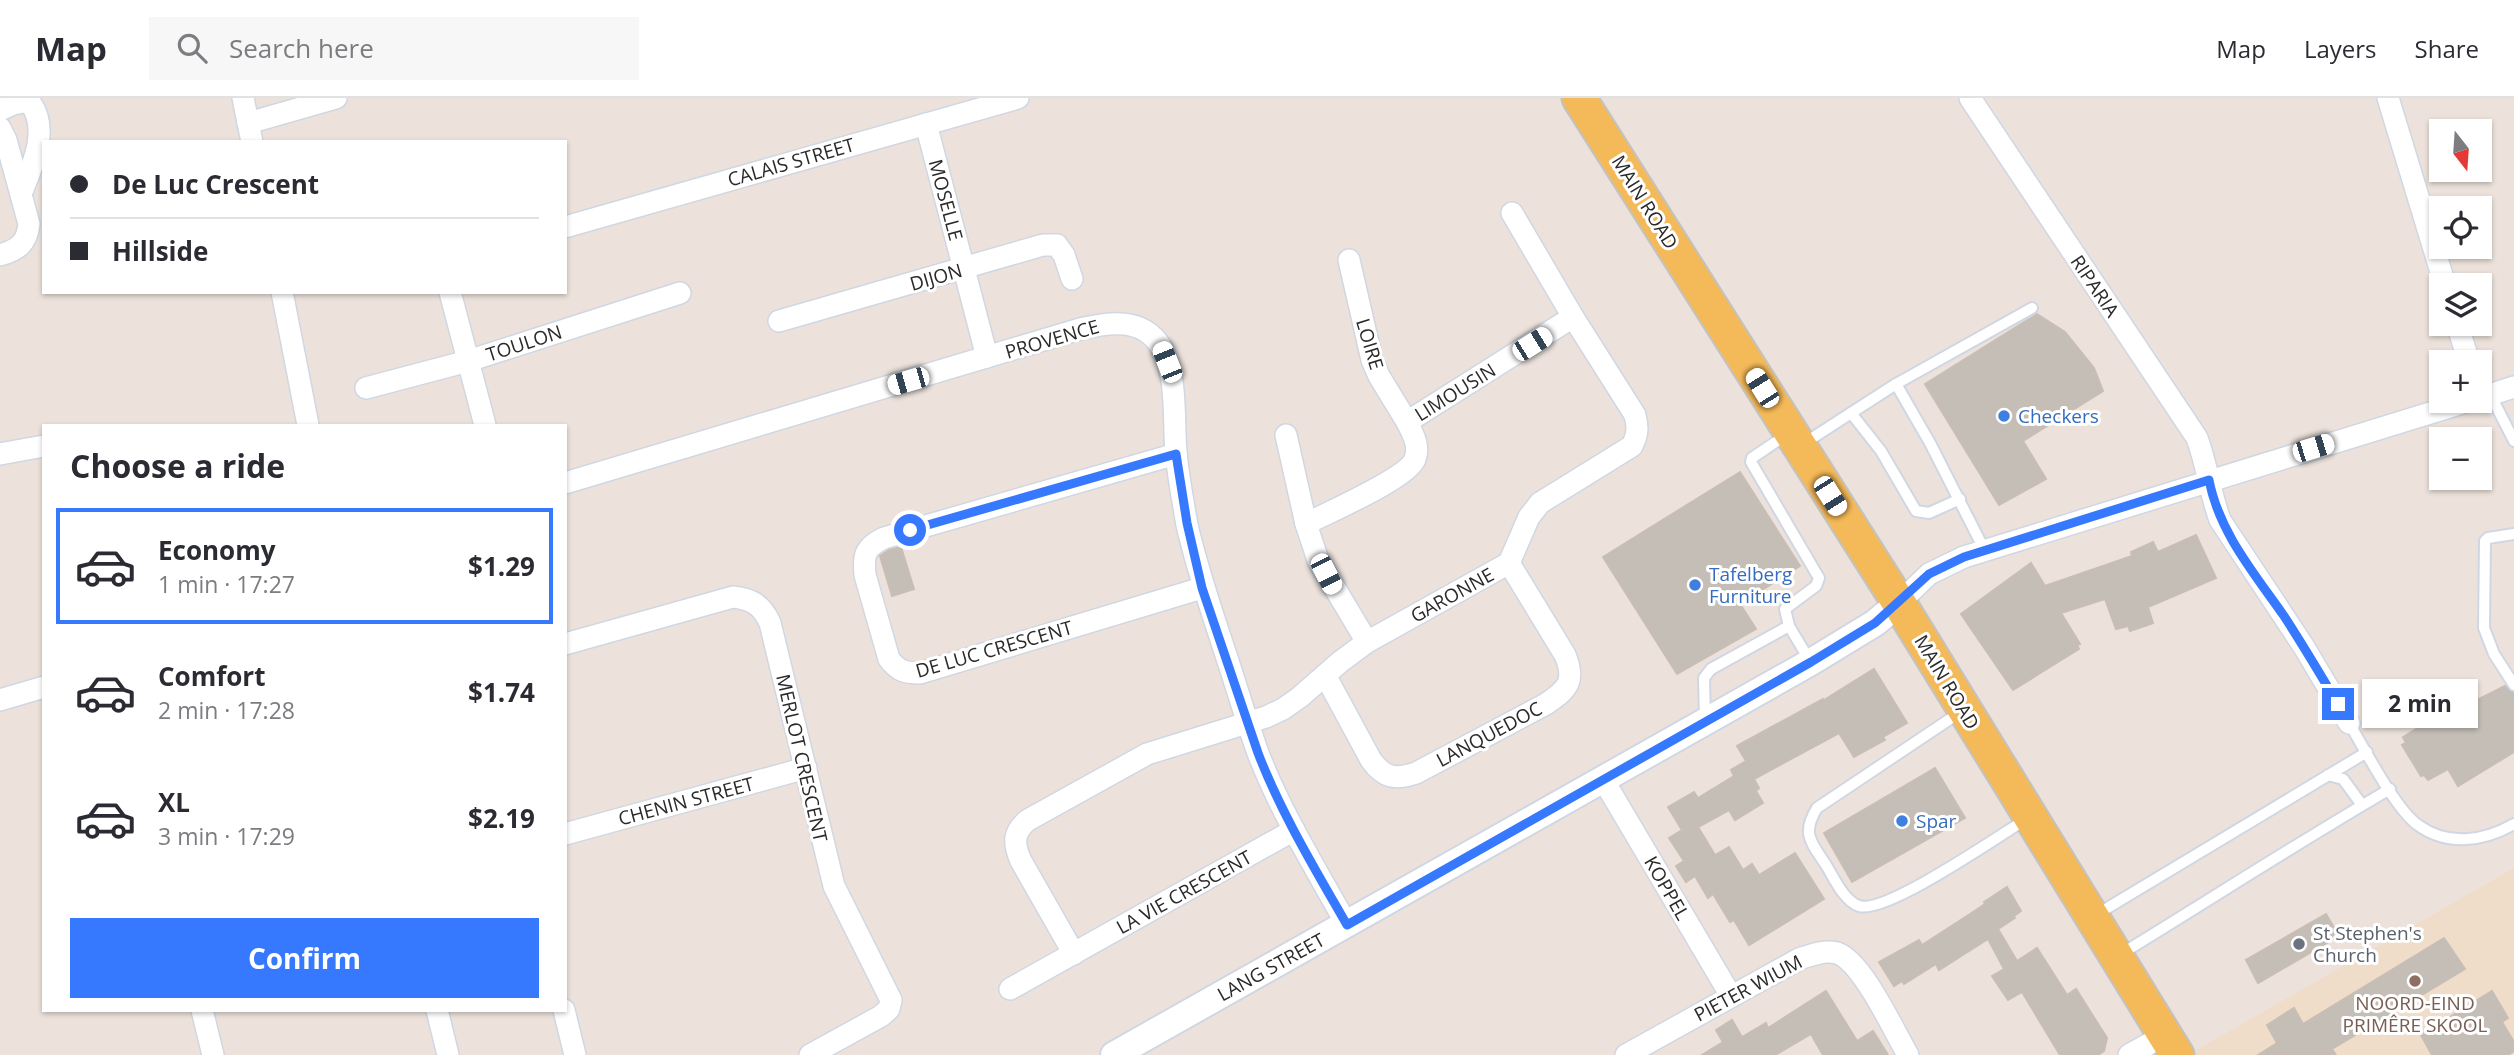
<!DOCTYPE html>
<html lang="en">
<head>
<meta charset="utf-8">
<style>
	:root { --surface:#fff; --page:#f7f7f7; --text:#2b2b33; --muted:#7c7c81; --line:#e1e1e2; --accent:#3679fe }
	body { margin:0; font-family:"Open Sans",sans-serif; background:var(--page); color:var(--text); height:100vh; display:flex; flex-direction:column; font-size:26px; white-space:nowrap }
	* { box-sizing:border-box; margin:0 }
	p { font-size:23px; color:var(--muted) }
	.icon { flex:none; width:38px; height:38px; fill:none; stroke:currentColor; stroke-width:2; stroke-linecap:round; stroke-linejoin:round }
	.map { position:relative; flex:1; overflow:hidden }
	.drawer { position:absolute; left:42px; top:326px; width:525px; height:588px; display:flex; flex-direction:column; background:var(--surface); border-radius:0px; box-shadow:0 2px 5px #0004 }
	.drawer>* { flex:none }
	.hud { position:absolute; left:42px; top:42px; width:525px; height:154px; border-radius:0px; box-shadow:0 2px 5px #0004; display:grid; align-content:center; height:154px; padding:0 28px; background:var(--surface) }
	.needle { width:46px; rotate:163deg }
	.controls { position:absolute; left:2429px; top:21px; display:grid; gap:14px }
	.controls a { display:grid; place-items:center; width:63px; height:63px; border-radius:0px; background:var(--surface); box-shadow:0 2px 5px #0004; font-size:35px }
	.end { position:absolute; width:32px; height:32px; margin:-16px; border:9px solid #3679fe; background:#fff; box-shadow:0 0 0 4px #fff }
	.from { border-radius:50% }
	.bubble { position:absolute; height:49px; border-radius:0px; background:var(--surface); box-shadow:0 2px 5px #0004; font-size:23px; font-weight:700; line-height:49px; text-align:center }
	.car { position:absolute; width:21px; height:42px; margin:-21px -10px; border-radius:9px; box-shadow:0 0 5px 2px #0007; background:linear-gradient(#fff 24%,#345 0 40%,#fff 0 76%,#345 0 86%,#fff 0) }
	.hud b { display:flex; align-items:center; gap:24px; height:66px; font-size:26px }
	.hud b+b { border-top:2px solid var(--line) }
	.hud i { width:18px; height:18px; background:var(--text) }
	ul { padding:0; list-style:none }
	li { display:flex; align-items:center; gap:21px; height:116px; margin:0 14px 10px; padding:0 14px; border:4px solid transparent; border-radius:0px }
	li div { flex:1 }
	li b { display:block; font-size:26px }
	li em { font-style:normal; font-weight:700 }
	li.on { border-color:var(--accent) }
	li>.icon { width:63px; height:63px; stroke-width:1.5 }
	h2 { padding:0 28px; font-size:32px; line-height:84px }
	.button { display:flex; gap:14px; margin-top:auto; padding:14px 28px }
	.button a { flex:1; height:80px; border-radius:0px; background:var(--accent); color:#fff; font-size:28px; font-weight:700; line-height:80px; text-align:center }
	header { display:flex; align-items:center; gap:42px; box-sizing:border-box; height:98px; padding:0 35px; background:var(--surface); border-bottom:2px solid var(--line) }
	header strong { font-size:33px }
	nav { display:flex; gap:38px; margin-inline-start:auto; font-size:24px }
	.search { width:490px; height:63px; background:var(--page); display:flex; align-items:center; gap:18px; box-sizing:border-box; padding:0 24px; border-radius:0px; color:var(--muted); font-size:26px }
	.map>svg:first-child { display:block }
</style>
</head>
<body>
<header>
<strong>Map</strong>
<div class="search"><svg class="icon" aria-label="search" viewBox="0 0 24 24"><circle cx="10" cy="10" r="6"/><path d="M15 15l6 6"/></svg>Search here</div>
<nav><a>Map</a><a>Layers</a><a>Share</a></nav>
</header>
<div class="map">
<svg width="2514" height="957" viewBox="0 0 2514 957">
	<rect width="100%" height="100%" fill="#ece2db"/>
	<polygon fill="#efddca" points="2514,770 2514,957 2195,957 2193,954"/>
	<g fill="#c4beb7" stroke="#c8beb5" stroke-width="2">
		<polygon points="2037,216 2065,234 2094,270 2103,293 2023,343 2046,381 1999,407 1925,286"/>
		<polygon points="1740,374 1800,468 1740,506 1756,531 1677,576 1603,459"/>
		<polygon points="2196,437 2216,480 2148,509 2153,525 2130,533 2128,528 2116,531 2105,501 2061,515 2080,546 2077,547 2079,551 2013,592 1961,516 2031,465 2045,488 2132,458 2131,454 2153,444 2158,454"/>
		<polygon points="901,449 914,491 892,498 880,458 889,452"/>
		<polygon points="1874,571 1907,625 1883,639 1885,642 1854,659 1839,635 1754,681 1759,690 1756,693 1763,705 1735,722 1729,712 1698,729 1715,757 1729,749 1743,772 1752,766 1759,777 1795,755 1824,801 1749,847 1734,822 1730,824 1713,796 1708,800 1695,778 1686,784 1676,768 1684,763 1669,740 1682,732 1668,709 1694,694 1698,700 1734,678 1731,672 1746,663 1737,648 1823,601 1824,602"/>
		<polygon points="2505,588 2514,595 2514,654 2458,688 2448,671 2428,682 2424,677 2421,678 2402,647 2406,645 2403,639 2464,601 2467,604 2474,601 2475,603"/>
		<polygon points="1935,670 1965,720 1852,784 1824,735"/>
		<polygon points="2007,789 2021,813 2014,818 2015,820 1998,831 2017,863 2037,850 2067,897 2076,891 2107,940 2104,953 2098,957 2060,957 2022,894 2008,902 1992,878 2004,871 1988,841 1939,872 1936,866 1904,886 1902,883 1894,888 1879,864 1919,842 1922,847 1970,816 1985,806 1984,804"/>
		<polygon points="2326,816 2339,838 2258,885 2246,862"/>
		<polygon points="2444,840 2465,871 2332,951 2336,957 2258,957 2277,945 2267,927 2294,910 2303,926"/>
		<polygon points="1826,893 1857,943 1873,933 1888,957 1823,957 1811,936 1775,957 1702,957 1723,944 1716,932 1732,922 1742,939 1766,925 1768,930"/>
		<polygon points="2492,893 2508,920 2502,924 2514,944 2514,953 2508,957 2432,957 2421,937"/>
	</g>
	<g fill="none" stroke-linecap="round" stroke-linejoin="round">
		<defs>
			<g id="service">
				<polyline points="1896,286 1930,345 1985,453"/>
				<polyline points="2490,296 2514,343"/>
				<polyline points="1851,315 1881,353 1916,413 1929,415 1960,401"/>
				<polyline points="1789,335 1752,360 1751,364 1819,480 1816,488 1785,511 1789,528"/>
				<polyline points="1803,346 1896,286 2032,210"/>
				<polyline points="2514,436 2488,440 2485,443 2484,530 2494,556 2514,587"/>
				<path d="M1962 613 1817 710C1801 736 1811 744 1826 767 1834 780 1844 803 1859 808 1885 817 2000 737 2028 720"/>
				<polyline points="1705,622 1704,580 1711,571 1789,528 1810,563"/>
				<path d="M2349 625C2364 650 2396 712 2418 727 2448 749 2484 743 2514 726"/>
				<polyline points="2328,677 2343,681 2362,707"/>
				<polyline points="2094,818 2367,654"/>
				<path d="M2121 856C2211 801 2299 744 2390 691"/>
			</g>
			<g id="minor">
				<polyline points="243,0 252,44"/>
				<path d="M1970 0 2197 340C2207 367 2210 395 2220 422L2304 549 2349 625"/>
				<polyline points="2388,0 2445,187"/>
				<path d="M0 12 13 6 29 3C51 31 32 68 21 96"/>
				<polyline points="248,25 336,0"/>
				<polyline points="926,26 987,259"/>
				<path d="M0 30 6 42 29 126C27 145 18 152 0 157"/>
				<polyline points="565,129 1018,0"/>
				<polyline points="1349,162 1372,262 1379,278 1407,324"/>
				<polyline points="282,194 308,327"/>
				<polyline points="450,194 485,327"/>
				<polyline points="779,223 1043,147 1057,147 1064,157 1072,181"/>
				<polyline points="2457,226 2469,264"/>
				<polyline points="366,290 468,263 680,195"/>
				<polyline points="2480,300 2514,289"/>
				<polyline points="1286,337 1306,426 1318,462 1367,544"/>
				<polyline points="0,356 44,348"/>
				<path d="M1176 356 884 440C865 449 863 457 865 477L889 561C898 573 905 575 920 575L1202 490"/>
				<path d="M565 385 1080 231C1109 224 1143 219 1161 249 1178 279 1173 321 1176 354 1178 378 1183 403 1187 427 1197 471 1211 511 1225 554 1236 587 1246 621 1258 655 1281 715 1316 771 1347 827"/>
				<path d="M1306 426C1327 415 1408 380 1415 361 1420 348 1413 336 1407 324L1573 219"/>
				<polyline points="1899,505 1929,476 1964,459 2469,303"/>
				<path d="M565 546 733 499C752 501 762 507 770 525L834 788 891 902 889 911 881 918 810 957"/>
				<path d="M1325 577 1371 662C1384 680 1395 682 1416 675L1546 606C1568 591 1576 583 1565 557L1509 465"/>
				<polyline points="0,602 44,589"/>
				<polyline points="1604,683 1731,898"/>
				<polyline points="565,736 806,670"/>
				<path d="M1074 856 1021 763C1013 745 1013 734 1028 722L1147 656 1266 619 1283 611 1300 599 1340 564 1367 544 1509 465 1529 419 1540 405 1632 348C1638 336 1638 329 1635 317L1573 219 1512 115"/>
				<polyline points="1010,891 1294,732"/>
				<polyline points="202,912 213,957"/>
				<polyline points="437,912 448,957"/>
				<polyline points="564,912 575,957"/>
				<path d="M1626 957 1799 861C1811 857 1824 852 1837 855 1862 863 1894 933 1908 957"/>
				<polyline points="2129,957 2165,937"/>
			</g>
			<polyline id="tertiary" points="1114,957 1811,564 1875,525 1899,505"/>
			<polyline id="primary" points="1579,0 1899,505 2177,957"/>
		</defs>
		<use href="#service" stroke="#d0d7e3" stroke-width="14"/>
		<use href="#minor" stroke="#d0d7e3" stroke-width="24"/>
		<use href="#tertiary" stroke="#d0d7e3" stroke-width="30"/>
		<use href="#primary" stroke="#c3c3c3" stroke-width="37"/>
		<use href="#service" stroke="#fff" stroke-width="10"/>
		<use href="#minor" stroke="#fff" stroke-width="21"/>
		<use href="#tertiary" stroke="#fff" stroke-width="26"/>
		<use href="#primary" stroke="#f4b958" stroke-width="33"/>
	</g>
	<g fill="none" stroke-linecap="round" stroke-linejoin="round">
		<path stroke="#3679fe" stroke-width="9" d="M910 432 1176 356 1187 425 1202 490 1258 655C1281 715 1315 771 1347 827L1811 564 1875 525 1929 476 1964 459 2209 382C2219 434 2254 475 2284 518 2303 547 2320 576 2338 606"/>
	</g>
	<g fill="#3f7fe0" stroke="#fff" stroke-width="2.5">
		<circle cx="2004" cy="318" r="7"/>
		<circle cx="1695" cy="487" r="7"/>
		<circle cx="1902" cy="723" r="7"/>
	</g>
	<circle fill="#6b7280" stroke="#fff" stroke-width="2.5" cx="2299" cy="846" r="7"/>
	<circle fill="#8d6e63" stroke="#fff" stroke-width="2.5" cx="2415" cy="883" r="7"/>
	<g text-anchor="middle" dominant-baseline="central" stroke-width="6" stroke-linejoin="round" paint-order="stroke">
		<g font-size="19" fill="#2a2a2a" stroke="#fff">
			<text transform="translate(791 64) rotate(-16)">CALAIS STREET</text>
			<text transform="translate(946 102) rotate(75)">MOSELLE</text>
			<text transform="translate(1645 104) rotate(58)">MAIN ROAD</text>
			<text transform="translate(936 179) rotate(-16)">DIJON</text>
			<text transform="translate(2095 188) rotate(56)">RIPARIA</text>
			<text transform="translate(1052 241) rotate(-16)">PROVENCE</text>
			<text transform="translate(524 245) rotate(-18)">TOULON</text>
			<text transform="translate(1370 246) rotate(73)">LOIRE</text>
			<text transform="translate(1455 294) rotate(-32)">LIMOUSIN</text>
			<text transform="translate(1452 497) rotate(-29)">GARONNE</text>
			<text transform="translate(994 551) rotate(-16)">DE LUC CRESCENT</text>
			<text transform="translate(1947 584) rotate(59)">MAIN ROAD</text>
			<text transform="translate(1489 636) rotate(-28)">LANQUEDOC</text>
			<text transform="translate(802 660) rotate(77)">MERLOT CRESCENT</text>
			<text transform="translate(686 703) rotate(-15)">CHENIN STREET</text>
			<text transform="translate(1667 790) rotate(60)">KOPPEL</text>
			<text transform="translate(1184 794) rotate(-29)">LA VIE CRESCENT</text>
			<text transform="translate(1271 869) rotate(-29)">LANG STREET</text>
			<text transform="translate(1748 890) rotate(-28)">PIETER WIUM</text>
		</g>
		<g font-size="19" fill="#366cbe" stroke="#fff" text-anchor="start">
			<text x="2018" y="318">Checkers</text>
			<text x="1709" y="476">Tafelberg<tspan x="1709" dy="22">Furniture</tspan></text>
			<text x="1916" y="723">Spar</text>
		</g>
		<g font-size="19" fill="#5b616d" stroke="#fff" text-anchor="start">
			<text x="2313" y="835">St Stephen's<tspan x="2313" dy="22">Church</tspan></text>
		</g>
		<g font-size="19" fill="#785e54" stroke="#fff">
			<text x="2415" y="905">NOORD-EIND<tspan x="2415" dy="22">PRIMÊRE SKOOL</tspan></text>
		</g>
	</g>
</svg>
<div class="controls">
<a><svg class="needle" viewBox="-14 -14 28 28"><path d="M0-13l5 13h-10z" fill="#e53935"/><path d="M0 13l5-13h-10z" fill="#7c7c81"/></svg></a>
<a><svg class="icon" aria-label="locate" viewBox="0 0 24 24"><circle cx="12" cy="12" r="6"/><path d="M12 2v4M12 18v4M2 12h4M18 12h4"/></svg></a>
<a><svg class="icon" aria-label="layers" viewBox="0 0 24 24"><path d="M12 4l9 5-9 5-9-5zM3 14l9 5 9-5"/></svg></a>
<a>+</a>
<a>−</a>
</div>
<i class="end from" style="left:910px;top:432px"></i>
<i class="end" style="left:2338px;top:606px"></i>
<div class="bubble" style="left:2362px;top:581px;width:116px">2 min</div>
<i class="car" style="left:1532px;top:246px;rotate:58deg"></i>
<i class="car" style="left:1167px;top:264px;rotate:338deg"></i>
<i class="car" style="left:908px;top:283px;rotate:254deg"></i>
<i class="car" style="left:1762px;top:290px;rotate:328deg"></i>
<i class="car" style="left:2313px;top:350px;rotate:73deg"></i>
<i class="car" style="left:1830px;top:398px;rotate:148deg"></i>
<i class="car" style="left:1326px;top:476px;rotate:153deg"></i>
<div class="hud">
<b><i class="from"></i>De Luc Crescent</b>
<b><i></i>Hillside</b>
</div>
<section class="drawer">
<h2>Choose a ride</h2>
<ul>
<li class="on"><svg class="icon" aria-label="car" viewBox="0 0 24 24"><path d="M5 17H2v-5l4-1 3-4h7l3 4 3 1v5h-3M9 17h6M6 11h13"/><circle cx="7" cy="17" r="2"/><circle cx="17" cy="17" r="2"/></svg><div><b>Economy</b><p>1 min · 17:27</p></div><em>$1.29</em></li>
<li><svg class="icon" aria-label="car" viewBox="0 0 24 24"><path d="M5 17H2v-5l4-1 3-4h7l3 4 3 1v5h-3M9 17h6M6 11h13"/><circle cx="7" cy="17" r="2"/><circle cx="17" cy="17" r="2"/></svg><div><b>Comfort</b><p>2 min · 17:28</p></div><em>$1.74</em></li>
<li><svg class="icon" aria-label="car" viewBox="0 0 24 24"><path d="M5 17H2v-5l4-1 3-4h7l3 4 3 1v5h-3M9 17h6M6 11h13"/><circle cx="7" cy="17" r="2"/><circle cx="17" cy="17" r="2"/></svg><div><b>XL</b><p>3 min · 17:29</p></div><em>$2.19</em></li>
</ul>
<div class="button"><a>Confirm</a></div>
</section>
</div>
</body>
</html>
